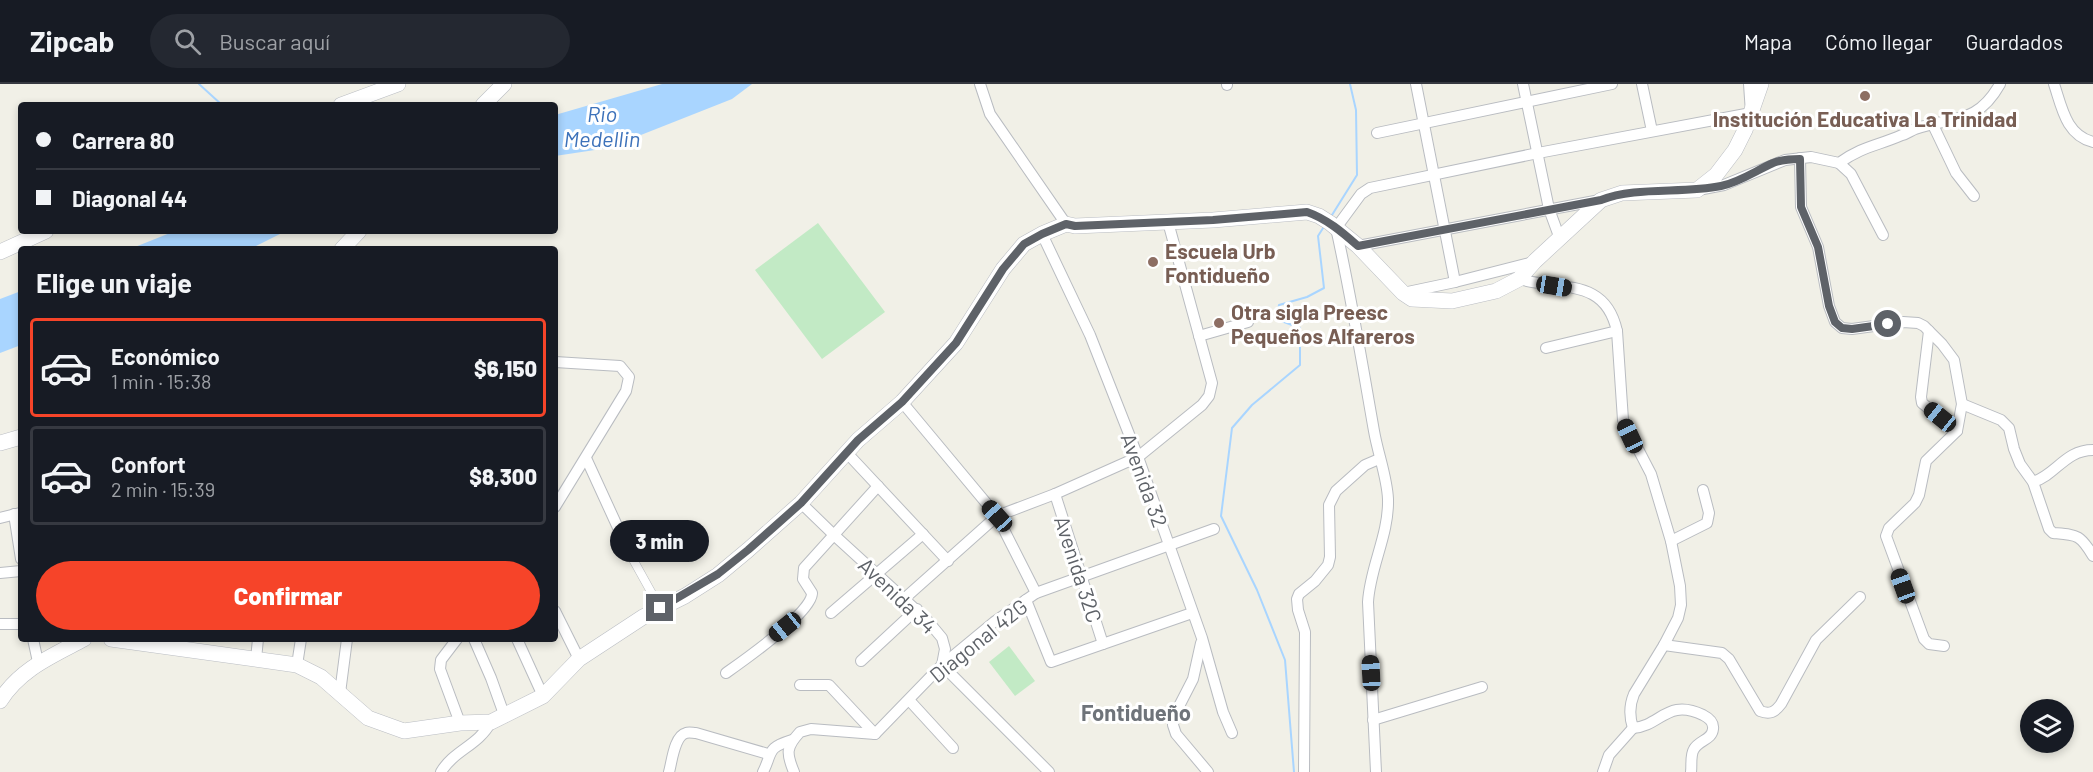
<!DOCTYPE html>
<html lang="es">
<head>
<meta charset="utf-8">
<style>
	:root { --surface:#171b24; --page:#242831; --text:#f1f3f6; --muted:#9ea1a6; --line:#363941; --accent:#f64429 }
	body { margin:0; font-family:Barlow,sans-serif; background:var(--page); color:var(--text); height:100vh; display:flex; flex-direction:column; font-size:22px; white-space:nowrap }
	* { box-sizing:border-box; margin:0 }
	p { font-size:20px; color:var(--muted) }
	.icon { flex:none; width:33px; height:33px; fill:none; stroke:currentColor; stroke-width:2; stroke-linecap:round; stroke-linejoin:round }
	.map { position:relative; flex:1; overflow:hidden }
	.sheet { position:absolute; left:18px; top:162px; width:540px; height:396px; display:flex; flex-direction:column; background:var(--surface); border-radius:6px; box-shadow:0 3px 9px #0003 }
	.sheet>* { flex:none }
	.guide { position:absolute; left:18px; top:18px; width:540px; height:132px; border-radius:6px; box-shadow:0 3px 9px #0003; display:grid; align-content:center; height:132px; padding:0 18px; background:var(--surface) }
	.fabs { position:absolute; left:2020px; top:615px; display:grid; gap:12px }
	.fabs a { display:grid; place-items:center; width:54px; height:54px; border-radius:50%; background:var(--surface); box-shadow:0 3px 9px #0003; font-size:30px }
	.end { position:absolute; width:27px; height:27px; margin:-14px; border:8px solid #5e6268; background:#fff; box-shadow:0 0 0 3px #fff }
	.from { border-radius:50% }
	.bubble { position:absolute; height:42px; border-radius:21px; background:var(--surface); box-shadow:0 3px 9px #0003; font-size:20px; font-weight:800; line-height:42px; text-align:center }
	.car { position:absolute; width:18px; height:36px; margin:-18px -9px; border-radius:8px; box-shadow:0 0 4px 2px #0007; background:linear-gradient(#222 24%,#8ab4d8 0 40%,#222 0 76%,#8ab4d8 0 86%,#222 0) }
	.guide b { display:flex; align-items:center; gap:21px; height:57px; font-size:22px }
	.guide b+b { border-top:2px solid var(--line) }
	.guide i { width:15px; height:15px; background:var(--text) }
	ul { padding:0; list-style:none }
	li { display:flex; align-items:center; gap:18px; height:99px; margin:0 12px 9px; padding:0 6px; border:3px solid var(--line); border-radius:6px }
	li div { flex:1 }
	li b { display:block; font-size:22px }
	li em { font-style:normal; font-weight:800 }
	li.selected { border-color:var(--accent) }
	li>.icon { width:54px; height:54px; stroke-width:1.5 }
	h2 { padding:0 18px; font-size:27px; line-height:72px }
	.cta { display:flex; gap:12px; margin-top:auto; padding:12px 18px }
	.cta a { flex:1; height:69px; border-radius:36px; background:var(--accent); color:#fff; font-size:24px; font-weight:800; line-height:69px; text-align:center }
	header { display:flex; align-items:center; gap:36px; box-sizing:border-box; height:84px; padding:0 30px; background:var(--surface); border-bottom:2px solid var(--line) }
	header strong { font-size:28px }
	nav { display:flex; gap:33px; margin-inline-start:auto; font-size:21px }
	.search { width:420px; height:54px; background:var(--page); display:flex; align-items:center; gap:15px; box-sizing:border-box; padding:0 21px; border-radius:33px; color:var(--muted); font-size:22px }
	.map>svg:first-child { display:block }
</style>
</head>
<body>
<header>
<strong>Zipcab</strong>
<div class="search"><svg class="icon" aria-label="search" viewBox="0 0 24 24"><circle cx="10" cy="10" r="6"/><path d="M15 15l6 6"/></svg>Buscar aquí</div>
<nav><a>Mapa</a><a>Cómo llegar</a><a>Guardados</a></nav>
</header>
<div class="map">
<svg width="2093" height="688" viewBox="0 0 2093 688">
	<rect width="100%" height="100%" fill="#f1f0e7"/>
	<g fill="#c2eac5">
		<polygon points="818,139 885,228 822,275 755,186"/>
		<polygon points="1009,562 1035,597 1015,612 989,578"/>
	</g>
	<g fill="#a9d5ff">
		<polygon points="662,0 752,0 732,15 608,64 555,72 555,31"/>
		<polygon points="175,147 286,147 250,165 130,165"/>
		<polygon points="21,207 21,261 0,269 0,215"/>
	</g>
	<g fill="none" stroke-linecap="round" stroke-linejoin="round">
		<g stroke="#a9d5ff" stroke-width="2">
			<polyline points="199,0 222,21"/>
			<polyline points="1332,131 1357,91 1356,26 1350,0"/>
			<polyline points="1294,688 1285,576 1257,506 1221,432 1232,344 1252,321 1300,281 1300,244 1276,235 1279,221 1307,213 1324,204 1318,152 1325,141"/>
		</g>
		<defs>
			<polyline id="pedestrian" points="630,470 655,515"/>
			<g id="minor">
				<polyline points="980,0 990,30 1066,140"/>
				<polyline points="1227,0 1227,1"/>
				<polyline points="1416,0 1455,198"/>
				<polyline points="1523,0 1549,125 1560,155"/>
				<polyline points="1642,0 1652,47"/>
				<path d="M2054 0C2062 24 2066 51 2093 58"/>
				<polyline points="1933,41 1956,89 1974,112"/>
				<polyline points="1377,49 1612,0"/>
				<polyline points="1800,74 1801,123 1818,163 1829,222 1835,238 1842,244 1852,245 1903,238 1918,239 1924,242 1942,260 1954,276 1962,320 1957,347 1926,377 1919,411 1915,419 1889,444 1886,452 1924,555 1929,560 1944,562"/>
				<polyline points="1839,79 1851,90 1883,151"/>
				<path d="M1698 106 1724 101 1785 76 1811 73 1839 79C1863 62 1877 62 1902 51 1907 50 1910 47 1915 45 1953 32 1977 41 2000 0"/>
				<polyline points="1042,150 1090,251 1138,373 1202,554 1223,628 1232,649"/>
				<polyline points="1358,162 1600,116"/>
				<path d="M1519 195C1561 207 1605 193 1617 247L1623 336 1651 390 1671 457 1680 502 1681 521 1678 534 1664 561 1634 610C1629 622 1629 632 1633 644 1661 642 1667 614 1703 631 1709 634 1714 638 1713 645 1712 656 1699 656 1694 665 1690 671 1692 681 1691 688"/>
				<polyline points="1403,209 1455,198 1534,178"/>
				<polyline points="1929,247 1921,313 1922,319 1957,347"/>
				<polyline points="1199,252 1248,238"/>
				<polyline points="1546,264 1617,247"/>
				<polyline points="555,278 620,282 629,293 626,307 555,423"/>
				<polyline points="902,318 997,432 1036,509"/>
				<path d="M1962 320 2001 336 2009 344 2014 365 2020 380 2033 398 2049 445 2053 449C2077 451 2080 450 2093 472"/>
				<polyline points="847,369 948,477"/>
				<polyline points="586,374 630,470"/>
				<path d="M2033 398C2056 391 2065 366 2093 366"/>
				<polyline points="1055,410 1103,560"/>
				<polyline points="801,419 834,451 927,536 942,554 945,565 942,581 1049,688"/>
				<polyline points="14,430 21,475"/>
				<polyline points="0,434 20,429"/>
				<polyline points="1671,457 1707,439 1709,429 1703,406"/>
				<polyline points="0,489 21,487"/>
				<polyline points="905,514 997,432 1055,410 1138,373 1202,321 1209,312 1212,299 1168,138"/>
				<polyline points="1026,516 1051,578 1192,529"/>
				<polyline points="555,527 579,575"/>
				<polyline points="831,529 923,450"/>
				<polyline points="0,540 21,540"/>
				<polyline points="33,555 38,578"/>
				<polyline points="457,555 441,576 440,585 460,639"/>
				<polyline points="474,555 491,594 505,633"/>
				<polyline points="517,555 543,612"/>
				<polyline points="1201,559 1193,595 1174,632 1173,641 1176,650 1208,688"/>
				<path d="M1664 561 1722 569 1729 575 1760 627C1770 631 1775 628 1781 620L1816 556 1860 513"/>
				<polyline points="256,575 258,555"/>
				<polyline points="861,577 917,525"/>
				<polyline points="297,581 301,555"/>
				<path d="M726 589C743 577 813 528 812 509L803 495 804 484 878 402"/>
				<polyline points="800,601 829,601 875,650"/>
				<polyline points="340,609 347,555"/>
				<polyline points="909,616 953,664"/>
				<polyline points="1373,636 1482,603"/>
				<path d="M441 688C454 666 478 662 491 638"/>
				<path d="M669 688C672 678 674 652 686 649 689 648 693 649 696 649L768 670"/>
				<path d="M763 688C773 668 766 664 792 656"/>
				<path d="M794 688C786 669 786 663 800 648L811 645 875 650 942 581 994 538 1036 509 1214 445"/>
				<polyline points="1304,688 1305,548 1298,526 1297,515 1299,510 1315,497 1328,481 1330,473 1329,421 1336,407 1365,381 1379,375"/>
				<path d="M1376 688 1368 518C1370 483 1389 451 1388 415 1387 393 1378 370 1374 347 1362 279 1351 211 1336 144L1361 110 1370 104 1538 69 1751 29 1749 0"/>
				<polyline points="1603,688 1609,671 1633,644"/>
			</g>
			<g id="secondary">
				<polyline points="341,21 398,0"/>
				<polyline points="483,21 504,0"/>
				<polyline points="342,165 359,147"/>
				<polyline points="0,168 46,147"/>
				<polyline points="0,359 21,353"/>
				<polyline points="111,555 297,581 321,593 368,634 404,647 460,639 491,638 543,612 579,575 643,533 685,512 718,491 748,466 801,419 858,356 902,318 956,259 1003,185 1024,160 1042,150 1066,140 1075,142 1213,136 1307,128 1319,132 1330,139 1358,162 1403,209 1412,215 1452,217 1496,207 1519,195 1535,177 1601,116 1622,109 1697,106 1716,91 1735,66 1745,46 1761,0"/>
				<path d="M0 617C20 585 52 572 84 555"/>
			</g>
		</defs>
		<use href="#pedestrian" stroke="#b9bcc1" stroke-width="9"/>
		<use href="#minor" stroke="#b9bcc1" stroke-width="12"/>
		<use href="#secondary" stroke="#babdc3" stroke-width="16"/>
		<use href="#pedestrian" stroke="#fff" stroke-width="8"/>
		<use href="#minor" stroke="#fff" stroke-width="10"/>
		<use href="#secondary" stroke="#fff" stroke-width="15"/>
	</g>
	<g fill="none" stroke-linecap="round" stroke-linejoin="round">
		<path stroke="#5e6268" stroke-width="8" d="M660 524 718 490 748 466 801 419 858 356 902 318 956 259 1003 185 1024 160 1042 150 1066 140 1075 142 1213 136 1307 128C1327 135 1342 148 1358 162L1601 116C1636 102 1682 110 1721 102 1740 98 1755 87 1773 79 1781 76 1791 75 1800 75L1801 123 1818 163 1829 222 1835 238 1842 244 1852 245 1888 240"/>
	</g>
	<g fill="#8d6e63" stroke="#fff" stroke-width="2">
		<circle cx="1865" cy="12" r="6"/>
		<circle cx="1153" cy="178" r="6"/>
		<circle cx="1219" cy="239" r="6"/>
	</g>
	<g text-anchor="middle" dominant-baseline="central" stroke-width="6" stroke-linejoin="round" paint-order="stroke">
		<g font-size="21" font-weight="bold" fill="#785e54" stroke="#fff" text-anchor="start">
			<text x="1865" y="34" text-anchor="middle">Institución Educativa La Trinidad</text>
			<text x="1165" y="166">Escuela Urb<tspan x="1165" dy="24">Fontidueño</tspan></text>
			<text x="1231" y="227">Otra sigla Preesc<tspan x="1231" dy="24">Pequeños Alfareros</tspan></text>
		</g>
		<g font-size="21" fill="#5e6268" stroke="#fff">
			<text transform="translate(1145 396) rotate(70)">Avenida 32</text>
			<text transform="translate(1079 485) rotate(72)">Avenida 32C</text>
			<text transform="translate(898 511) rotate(44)">Avenida 34</text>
			<text transform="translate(978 556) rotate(-39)">Diagonal 42G</text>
		</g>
		<g font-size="22" font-style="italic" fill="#3d72ba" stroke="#fff">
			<text x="602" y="29">Rio<tspan x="602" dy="25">Medellin</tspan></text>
		</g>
		<g font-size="22" font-weight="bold" fill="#6f747a" stroke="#fff">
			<text x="1136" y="628">Fontidueño</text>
		</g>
	</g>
</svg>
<div class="fabs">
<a><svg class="icon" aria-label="layers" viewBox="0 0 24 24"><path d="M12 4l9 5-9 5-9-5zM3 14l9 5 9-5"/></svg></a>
</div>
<i class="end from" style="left:1888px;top:240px"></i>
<i class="end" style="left:660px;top:524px"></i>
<div class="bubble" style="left:610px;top:436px;width:99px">3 min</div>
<i class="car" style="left:1554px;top:202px;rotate:99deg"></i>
<i class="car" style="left:1940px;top:333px;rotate:309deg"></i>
<i class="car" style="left:1630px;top:352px;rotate:335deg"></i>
<i class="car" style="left:997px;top:432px;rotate:318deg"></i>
<i class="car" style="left:1903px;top:502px;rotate:340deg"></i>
<i class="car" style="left:785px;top:543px;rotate:231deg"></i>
<i class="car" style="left:1371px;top:589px;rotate:357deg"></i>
<div class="guide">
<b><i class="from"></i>Carrera 80</b>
<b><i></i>Diagonal 44</b>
</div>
<section class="sheet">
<h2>Elige un viaje</h2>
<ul>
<li class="selected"><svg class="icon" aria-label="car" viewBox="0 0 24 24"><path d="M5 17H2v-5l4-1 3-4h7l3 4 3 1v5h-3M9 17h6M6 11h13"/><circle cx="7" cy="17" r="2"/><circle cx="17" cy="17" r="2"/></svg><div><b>Económico</b><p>1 min · 15:38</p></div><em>$6,150</em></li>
<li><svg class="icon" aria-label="car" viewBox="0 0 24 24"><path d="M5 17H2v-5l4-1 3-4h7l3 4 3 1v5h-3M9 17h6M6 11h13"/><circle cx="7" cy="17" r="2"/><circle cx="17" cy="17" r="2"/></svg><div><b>Confort</b><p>2 min · 15:39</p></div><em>$8,300</em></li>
</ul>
<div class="cta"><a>Confirmar</a></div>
</section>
</div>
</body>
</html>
